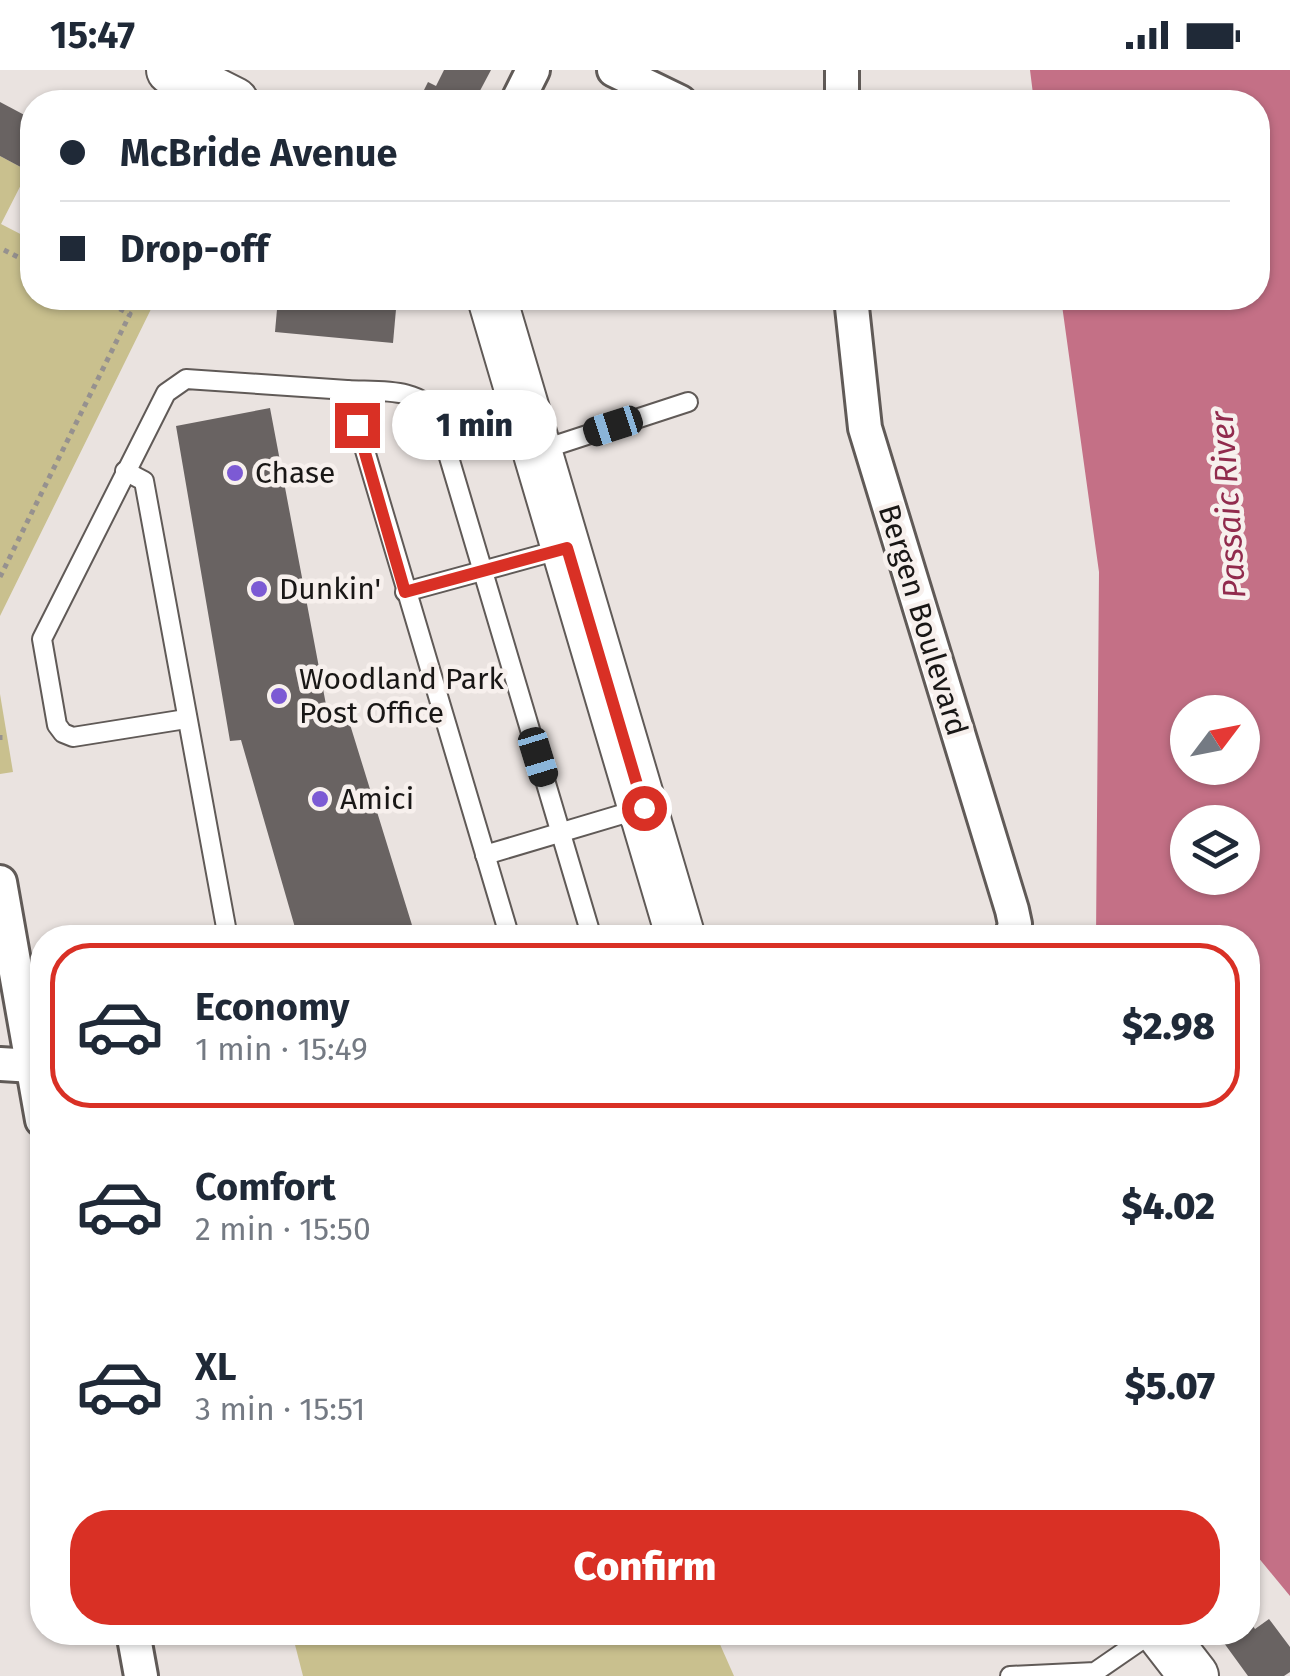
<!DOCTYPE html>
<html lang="en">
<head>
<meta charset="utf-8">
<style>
	:root { --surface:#fff; --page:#f6f6f7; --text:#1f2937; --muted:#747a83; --line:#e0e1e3; --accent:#d93025 }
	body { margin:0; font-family:"Fira Sans",sans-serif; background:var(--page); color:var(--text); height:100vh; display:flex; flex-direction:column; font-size:38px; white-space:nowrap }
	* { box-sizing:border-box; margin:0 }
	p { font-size:32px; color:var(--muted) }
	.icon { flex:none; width:55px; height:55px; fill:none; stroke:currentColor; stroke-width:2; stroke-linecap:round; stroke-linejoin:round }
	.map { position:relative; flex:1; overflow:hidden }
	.sheet { position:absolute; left:30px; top:855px; width:1230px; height:720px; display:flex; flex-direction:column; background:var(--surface); border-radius:40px; box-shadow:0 2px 8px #0004 }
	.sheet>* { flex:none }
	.top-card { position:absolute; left:20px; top:20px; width:1250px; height:220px; border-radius:40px; box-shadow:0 2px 8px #0004; display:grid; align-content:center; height:220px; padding:0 40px; background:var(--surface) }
	.needle { width:65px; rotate:58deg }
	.controls { position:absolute; left:1170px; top:625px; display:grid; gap:20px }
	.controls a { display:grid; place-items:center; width:90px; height:90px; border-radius:50%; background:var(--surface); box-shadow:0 2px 8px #0004; font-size:50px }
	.end { position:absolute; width:45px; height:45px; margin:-22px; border:12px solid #d93025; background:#fff; box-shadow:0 0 0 5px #fff }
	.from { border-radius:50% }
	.bubble { position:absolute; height:70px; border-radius:35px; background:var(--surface); box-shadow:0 2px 8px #0004; font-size:32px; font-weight:800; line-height:70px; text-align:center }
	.car { position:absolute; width:30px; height:60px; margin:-30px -15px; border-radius:12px; box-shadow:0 0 8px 2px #0007; background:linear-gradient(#222 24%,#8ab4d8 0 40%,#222 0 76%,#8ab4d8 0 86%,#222 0) }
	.top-card b { display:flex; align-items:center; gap:35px; height:95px; font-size:38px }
	.top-card b+b { border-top:2px solid var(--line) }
	.top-card i { width:25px; height:25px; background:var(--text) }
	ul { padding:18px 0 0; list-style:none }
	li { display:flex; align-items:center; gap:30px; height:165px; margin:0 20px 15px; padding:0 20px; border:5px solid transparent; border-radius:40px }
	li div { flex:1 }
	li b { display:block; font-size:38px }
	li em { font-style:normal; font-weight:800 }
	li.active { border-color:var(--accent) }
	li>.icon { width:90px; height:90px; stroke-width:1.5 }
	.cta { display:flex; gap:20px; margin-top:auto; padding:20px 40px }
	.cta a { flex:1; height:115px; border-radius:40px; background:var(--accent); color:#fff; font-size:40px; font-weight:800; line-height:115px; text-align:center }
	.status { display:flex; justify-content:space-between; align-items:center; height:70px; padding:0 50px; background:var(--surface); direction:ltr }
	.status svg { height:28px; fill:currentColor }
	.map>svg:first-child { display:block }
</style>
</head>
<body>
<div class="status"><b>15:47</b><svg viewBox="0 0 49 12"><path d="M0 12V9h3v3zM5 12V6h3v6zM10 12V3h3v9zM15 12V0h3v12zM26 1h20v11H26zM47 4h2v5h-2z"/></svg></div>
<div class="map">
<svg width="1290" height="1606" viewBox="0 0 1290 1606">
	<rect width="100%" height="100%" fill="#eae3e0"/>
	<g fill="#c9c08e">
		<polygon points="0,86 28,101 1,154 32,170 32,228 143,228 154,233 0,546"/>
		<polygon points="0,624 13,702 0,704"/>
		<polygon points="292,1563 715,1563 734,1606 303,1606"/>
	</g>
	<path fill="#c47086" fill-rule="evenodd" d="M1030 0H1290V1526L1248 1475V868L1096 867 1099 502 1061 228H1258V32H1034ZM1188 642H1242V698H1188ZM1188 752H1242V808H1188Z"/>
	<g fill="#696362">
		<polygon points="444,0 491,0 474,32 418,32 428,12 436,16"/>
		<polygon points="0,32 32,49 32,92 28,101 0,86"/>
		<polygon points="278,228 397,228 393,273 275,262"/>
		<polygon points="270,338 327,640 344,635 416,868 298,868 241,670 230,671 176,356"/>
		<polygon points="1248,1549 1255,1559 1269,1549 1290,1577 1290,1602 1284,1606 1248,1606 1216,1562 1248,1562"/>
	</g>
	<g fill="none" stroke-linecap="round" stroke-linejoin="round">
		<defs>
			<g id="lane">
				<path d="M347 320C376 322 422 316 437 347L592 868"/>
				<polyline points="538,381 688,332"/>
				<polyline points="125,401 144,411 228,868"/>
				<polyline points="405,522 566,478"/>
				<polyline points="186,649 73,667 63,663 57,655 42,569 166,323 186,309 347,320 510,868"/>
				<polyline points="485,785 643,738"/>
				<polyline points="1010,1606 1095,1602 1153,1562"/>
			</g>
			<g id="street">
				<polyline points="614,0 680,32"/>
				<polyline points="842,0 842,32"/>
				<polyline points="517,32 533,0"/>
				<polyline points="851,228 865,358 1012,840 1015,854 1011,868"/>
				<polyline points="0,812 42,1050"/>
				<polyline points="0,994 33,996"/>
				<polyline points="133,1562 141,1606"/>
			</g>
			<g id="secondary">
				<polyline points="171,0 234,32"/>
				<polyline points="492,228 681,868"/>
				<polyline points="1160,1562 1194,1606"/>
			</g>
		</defs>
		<use href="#lane" stroke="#605a57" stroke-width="22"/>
		<use href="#street" stroke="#605a57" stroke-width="38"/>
		<use href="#secondary" stroke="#605a57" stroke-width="52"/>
		<g stroke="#96918f" stroke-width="5" stroke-dasharray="5 5" stroke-linecap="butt">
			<polyline points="4,180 32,194"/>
			<polyline points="0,507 130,244 98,228"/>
			<polyline points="0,665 0,671"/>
		</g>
		<use href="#lane" stroke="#fff" stroke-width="18"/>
		<use href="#street" stroke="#fff" stroke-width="32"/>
		<use href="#secondary" stroke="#fff" stroke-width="48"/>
	</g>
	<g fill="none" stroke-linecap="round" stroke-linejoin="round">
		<polyline stroke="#d93025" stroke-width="12" points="357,355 405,522 567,478 644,738"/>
	</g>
	<g fill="#7c5ad4" stroke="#f7f0ed" stroke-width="4">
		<circle cx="235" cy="403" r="10"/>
		<circle cx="259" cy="519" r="10"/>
		<circle cx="279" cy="626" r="10"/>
		<circle cx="320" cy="729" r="10"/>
	</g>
	<g text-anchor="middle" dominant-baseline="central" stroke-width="9" stroke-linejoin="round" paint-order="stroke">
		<g font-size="30" fill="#191716" stroke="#f7f0ed" text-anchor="start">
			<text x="255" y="403">Chase</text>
			<text x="279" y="519">Dunkin'</text>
			<text x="299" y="609">Woodland Park<tspan x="299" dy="34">Post Office</tspan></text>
			<text x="340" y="729">Amici</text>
		</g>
		<g font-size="30" fill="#191716" stroke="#f7f0ed">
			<text transform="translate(923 550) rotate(73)">Bergen Boulevard</text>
		</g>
		<g font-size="32" font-style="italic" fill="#912b4d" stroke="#f7f0ed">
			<text transform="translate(1228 435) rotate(-94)">Passaic River</text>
		</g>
	</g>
</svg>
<div class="controls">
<a><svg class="needle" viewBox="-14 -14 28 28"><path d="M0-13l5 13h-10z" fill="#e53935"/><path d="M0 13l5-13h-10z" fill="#747a83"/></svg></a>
<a><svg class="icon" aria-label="layers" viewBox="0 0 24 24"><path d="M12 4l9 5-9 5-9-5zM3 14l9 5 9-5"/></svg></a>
</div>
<i class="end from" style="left:644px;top:738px"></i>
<i class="end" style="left:357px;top:355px"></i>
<div class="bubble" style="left:392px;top:320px;width:165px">1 min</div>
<i class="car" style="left:613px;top:356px;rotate:252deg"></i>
<i class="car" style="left:538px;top:687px;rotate:163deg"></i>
<div class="top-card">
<b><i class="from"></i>McBride Avenue</b>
<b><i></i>Drop-off</b>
</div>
<section class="sheet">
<ul>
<li class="active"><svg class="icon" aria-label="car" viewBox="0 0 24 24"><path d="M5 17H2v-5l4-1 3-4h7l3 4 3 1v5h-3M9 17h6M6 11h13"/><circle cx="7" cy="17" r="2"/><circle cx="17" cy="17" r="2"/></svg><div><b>Economy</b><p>1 min · 15:49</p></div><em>$2.98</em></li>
<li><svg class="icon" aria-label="car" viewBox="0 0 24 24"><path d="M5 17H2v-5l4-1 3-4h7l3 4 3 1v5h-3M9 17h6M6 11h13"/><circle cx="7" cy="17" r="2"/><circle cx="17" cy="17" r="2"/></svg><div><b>Comfort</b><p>2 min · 15:50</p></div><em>$4.02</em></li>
<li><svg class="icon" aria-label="car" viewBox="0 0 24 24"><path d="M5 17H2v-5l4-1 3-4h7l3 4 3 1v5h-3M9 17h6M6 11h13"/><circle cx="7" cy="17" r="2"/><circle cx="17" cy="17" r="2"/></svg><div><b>XL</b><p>3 min · 15:51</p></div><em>$5.07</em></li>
</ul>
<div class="cta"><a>Confirm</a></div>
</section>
</div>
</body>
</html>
